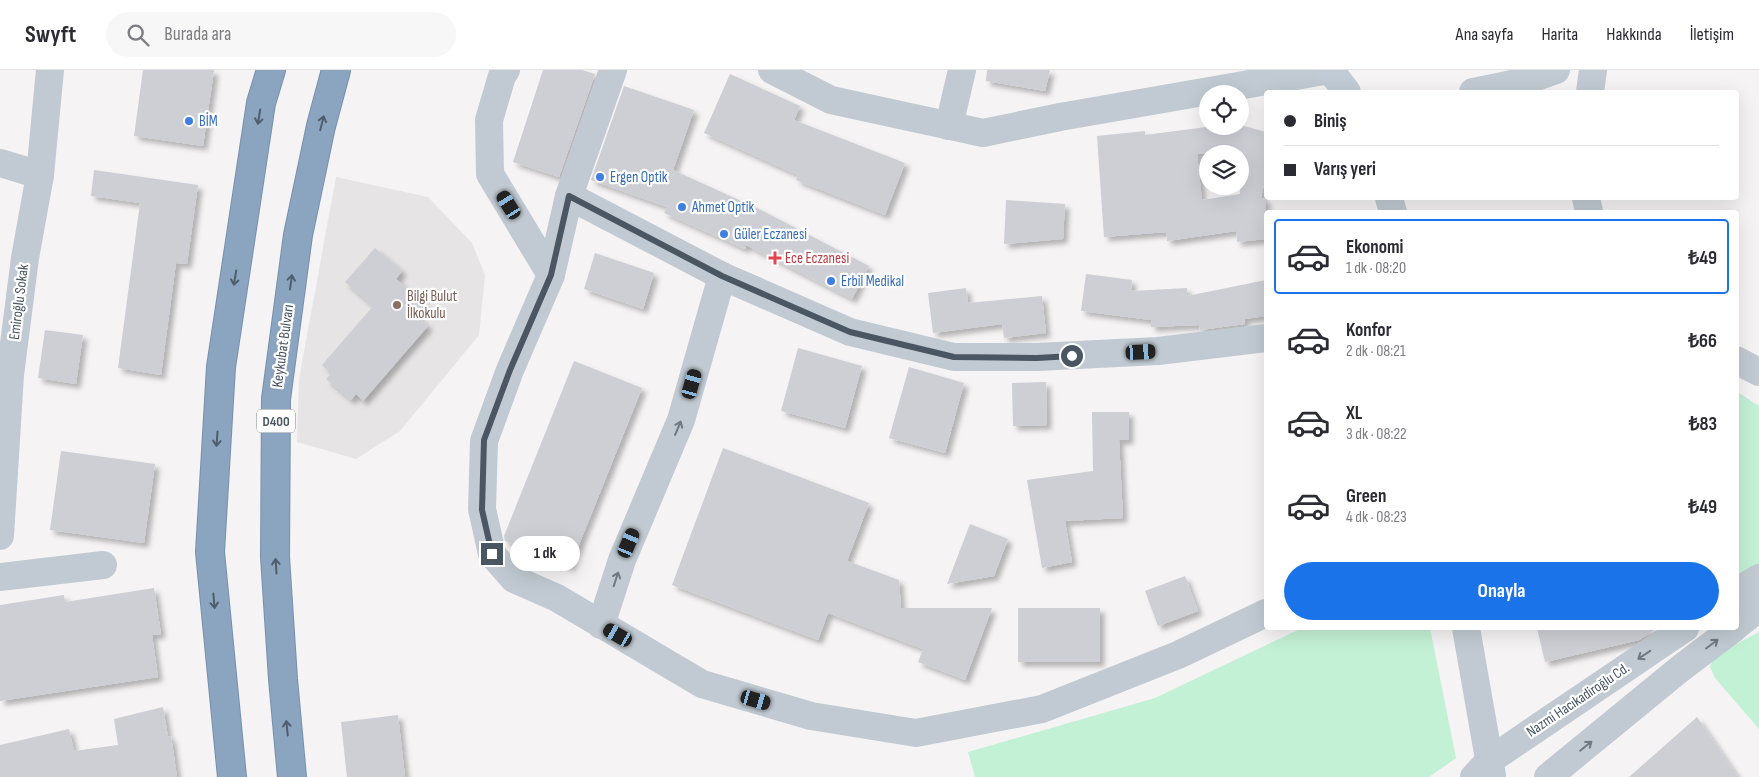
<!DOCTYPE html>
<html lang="tr">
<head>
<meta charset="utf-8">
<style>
	:root { --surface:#fff; --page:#f7f7f7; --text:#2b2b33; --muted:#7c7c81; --line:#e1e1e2; --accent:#1a73e8 }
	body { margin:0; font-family:"Sofia Sans Condensed",sans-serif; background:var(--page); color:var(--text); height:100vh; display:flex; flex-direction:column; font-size:19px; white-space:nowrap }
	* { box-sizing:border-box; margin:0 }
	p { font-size:16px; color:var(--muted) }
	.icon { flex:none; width:28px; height:28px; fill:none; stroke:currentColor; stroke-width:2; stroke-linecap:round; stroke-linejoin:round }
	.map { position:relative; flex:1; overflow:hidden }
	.details { position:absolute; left:1264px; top:140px; width:475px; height:420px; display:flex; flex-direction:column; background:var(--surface); border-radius:5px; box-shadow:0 5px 20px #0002 }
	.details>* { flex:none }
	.banner { position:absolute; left:1264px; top:20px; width:475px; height:110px; border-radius:5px; box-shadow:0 5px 20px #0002; display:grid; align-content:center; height:110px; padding:0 20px; background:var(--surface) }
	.fabs { position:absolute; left:1199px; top:15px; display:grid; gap:10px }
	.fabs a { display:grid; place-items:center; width:50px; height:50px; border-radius:50%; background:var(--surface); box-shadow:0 5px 20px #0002; font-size:25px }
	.end { position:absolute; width:22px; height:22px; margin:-11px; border:6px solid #4a5661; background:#fff; box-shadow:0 0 0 2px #fff }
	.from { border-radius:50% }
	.bubble { position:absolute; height:35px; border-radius:18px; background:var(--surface); box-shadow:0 5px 20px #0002; font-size:16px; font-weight:700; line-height:35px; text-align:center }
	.car { position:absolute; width:15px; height:30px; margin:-15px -8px; border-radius:6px; box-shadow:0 0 4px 1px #0007; background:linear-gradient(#222 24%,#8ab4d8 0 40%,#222 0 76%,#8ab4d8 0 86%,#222 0) }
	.banner b { display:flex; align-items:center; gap:18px; height:48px; font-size:19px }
	.banner b+b { border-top:1px solid var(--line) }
	.banner i { width:12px; height:12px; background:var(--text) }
	ul { padding:9px 0 0; list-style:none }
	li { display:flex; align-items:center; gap:15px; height:75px; margin:0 10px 8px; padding:0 10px; border:2px solid transparent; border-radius:5px }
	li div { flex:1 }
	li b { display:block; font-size:19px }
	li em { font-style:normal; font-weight:700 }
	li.current { border-color:var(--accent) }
	li>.icon { width:45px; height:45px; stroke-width:1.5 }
	.cta { display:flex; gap:10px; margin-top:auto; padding:10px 20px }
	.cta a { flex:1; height:58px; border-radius:30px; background:var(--accent); color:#fff; font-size:20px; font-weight:700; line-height:58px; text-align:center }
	header { display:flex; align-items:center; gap:30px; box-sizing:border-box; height:70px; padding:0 25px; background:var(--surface); border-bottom:1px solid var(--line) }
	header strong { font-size:24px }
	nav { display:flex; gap:28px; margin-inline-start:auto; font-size:18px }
	.search { width:350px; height:45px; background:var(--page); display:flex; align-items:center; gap:12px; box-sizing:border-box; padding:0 18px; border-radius:28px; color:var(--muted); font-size:19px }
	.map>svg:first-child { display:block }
</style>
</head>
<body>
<header>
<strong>Swyft</strong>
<div class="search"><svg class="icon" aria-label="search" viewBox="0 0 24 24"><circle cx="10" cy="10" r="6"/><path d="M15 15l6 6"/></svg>Burada ara</div>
<nav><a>Ana sayfa</a><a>Harita</a><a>Hakkında</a><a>İletişim</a></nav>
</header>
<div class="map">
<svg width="1759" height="707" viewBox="0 0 1759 707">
	<defs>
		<filter id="shadow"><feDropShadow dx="4.5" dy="4.5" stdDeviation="2.5" flood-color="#0004"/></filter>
	</defs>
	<rect width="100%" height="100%" fill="#f5f3f3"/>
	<polygon fill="#e6e4e5" points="336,107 428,127 472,173 485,205 479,265 400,361 356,389 297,372 299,309"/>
	<g fill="#c3f1d5">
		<polygon points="1736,321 1759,336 1759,496 1736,509"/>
		<polygon points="1302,558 1430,558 1456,688 1429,707 975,707 968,682 1155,628"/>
		<polygon points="1759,562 1759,659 1715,608 1710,597 1714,586"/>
	</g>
	<g fill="#cdcfd5" fill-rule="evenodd" filter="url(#shadow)">
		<polygon points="143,0 214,0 203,76 134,66"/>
		<polygon points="543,0 582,0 595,4 559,107 513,92"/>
		<polygon points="987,0 1050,0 1045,21 986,11"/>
		<polygon points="730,4 800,36 794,50 905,93 885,145 796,110 798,105 704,63"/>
		<polygon points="624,16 694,40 673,100 761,140 869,196 852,229 746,175 745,179 664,143 667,137 591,110"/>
		<path d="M1214 56H1244L1266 62V105L1261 128H1266V169L1237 172 1236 161 1167 171 1166 162 1104 167 1097 66 1145 61V65ZM1197 84H1240V124L1202 130Z"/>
		<polygon points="94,100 198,115 187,194 176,193 161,305 118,298 140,133 91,126"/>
		<polygon points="1006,130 1065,134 1063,169 1004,174"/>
		<polygon points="375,178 402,201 396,209 425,234 416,245 428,256 363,331 356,324 351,330 326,309 331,303 322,295 373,236 345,212"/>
		<polygon points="595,183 654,203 643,239 584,219"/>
		<polygon points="1086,204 1132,210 1131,221 1187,218 1187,226 1266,210 1266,246 1244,249 1245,254 1200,260 1199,255 1151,257 1151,250 1081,241"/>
		<polygon points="966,218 968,233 1042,226 1046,263 1004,268 1002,254 933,263 928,223"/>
		<polygon points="45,260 83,265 76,314 38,308"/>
		<polygon points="798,278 862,296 845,358 781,341"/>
		<polygon points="574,291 642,318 570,497 505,471 504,466"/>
		<polygon points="909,297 964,313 945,383 889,368"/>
		<polygon points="1046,312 1047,355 1013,356 1012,313"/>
		<polygon points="1092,342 1129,342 1129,370 1119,370 1123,448 1065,451 1072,492 1042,498 1027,410 1093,401"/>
		<polygon points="723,378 869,433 847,491 899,510 901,538 992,538 965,610 918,592 923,579 828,543 818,570 672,515"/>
		<polygon points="61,381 155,394 144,473 50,460"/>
		<polygon points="970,454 1008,469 994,506 947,514"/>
		<polygon points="1185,506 1198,541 1158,556 1145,521"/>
		<polygon points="154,518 161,564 152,565 158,607 0,631 0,535 64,525 65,532"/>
		<rect x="1018" y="538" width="82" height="54"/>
		<polygon points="1537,558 1656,558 1656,559 1639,570 1545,592"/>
		<polygon points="163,637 168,667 171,666 177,707 0,707 0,675 69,659 74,681 118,675 114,649"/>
		<polygon points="398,645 405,707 347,707 341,652"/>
		<polygon points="1697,647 1738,707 1629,707"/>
	</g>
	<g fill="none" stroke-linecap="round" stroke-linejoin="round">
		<defs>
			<g id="highway">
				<polyline points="232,707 210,482 221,297 261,33 271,0"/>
				<polyline points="292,707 283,609 275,487 276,329 298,165 321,56 336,0"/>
			</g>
		</defs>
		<use href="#highway" stroke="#7690ad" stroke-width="30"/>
		<g stroke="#c1cad2" stroke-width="28">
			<polyline points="506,0 502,6 489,50 490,104 551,205"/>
			<polyline points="613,0 569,126 551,205 510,300 484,371 482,439 492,484 514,509 557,528 702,614 811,646 916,663 1042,639 1178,585 1266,543"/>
			<polyline points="772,0 831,30 983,63 1060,47 1330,0"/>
			<polyline points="1473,22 1522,12 1556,0"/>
			<polyline points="1590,22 1593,0"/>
			<polyline points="949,56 962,0"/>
			<polyline points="0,93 40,105"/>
			<polyline points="569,126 722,206 850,262 954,287 1037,287 1158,281 1266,268"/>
			<polyline points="1389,128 1393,142"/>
			<polyline points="1586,128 1589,142"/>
			<polyline points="1736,290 1759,302"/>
			<polyline points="0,466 10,305 25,188 40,105 50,0"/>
			<polyline points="0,507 103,495"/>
			<polyline points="1736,522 1759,508"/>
			<polyline points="601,555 622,490 681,350 722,206"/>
			<polyline points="1736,556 1759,538"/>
			<polyline points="1466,558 1492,706"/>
			<polyline points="1474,707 1490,690 1685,558"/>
			<polyline points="1548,707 1681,598 1734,558"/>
		</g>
		<polyline stroke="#c1cbd6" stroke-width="28" points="1330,0 1347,22"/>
		<use href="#highway" stroke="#8ba5c1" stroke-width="28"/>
	</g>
	<defs><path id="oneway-shaft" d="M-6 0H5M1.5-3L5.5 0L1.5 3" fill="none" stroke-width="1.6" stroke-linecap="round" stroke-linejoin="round" transform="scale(1.25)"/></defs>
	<g stroke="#505e6b">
		<use href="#oneway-shaft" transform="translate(259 47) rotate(99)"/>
		<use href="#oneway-shaft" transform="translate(322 53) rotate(-76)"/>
		<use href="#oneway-shaft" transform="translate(235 208) rotate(99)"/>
		<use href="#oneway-shaft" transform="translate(291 212) rotate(-82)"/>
		<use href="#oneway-shaft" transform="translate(217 369) rotate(94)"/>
		<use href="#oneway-shaft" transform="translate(276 496) rotate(-94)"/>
		<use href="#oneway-shaft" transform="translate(214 531) rotate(85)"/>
		<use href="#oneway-shaft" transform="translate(287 658) rotate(-96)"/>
	</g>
	<g stroke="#6e7983">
		<use href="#oneway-shaft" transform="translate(678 358) rotate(-67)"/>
		<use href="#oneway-shaft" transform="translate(616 509) rotate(-72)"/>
		<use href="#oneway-shaft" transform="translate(1712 574) rotate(-37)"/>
		<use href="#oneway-shaft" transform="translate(1644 585) rotate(146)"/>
		<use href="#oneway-shaft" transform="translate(1586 676) rotate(-39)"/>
	</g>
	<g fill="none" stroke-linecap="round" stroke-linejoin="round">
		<polyline stroke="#4a5661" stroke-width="6" points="492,484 482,440 484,370 510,300 551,205 569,126 722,206 850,262 954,287 1037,288 1072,286"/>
	</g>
	<g fill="#3f7fe0" stroke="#fff" stroke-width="2">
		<circle cx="189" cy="51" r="5"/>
		<circle cx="600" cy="107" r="5"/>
		<circle cx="682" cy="137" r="5"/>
		<circle cx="724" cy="164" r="5"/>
		<circle cx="831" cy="211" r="5"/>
	</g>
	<path fill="#e0444e" stroke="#fff" stroke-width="2" d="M772.5 180.5h5v5h5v5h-5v5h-5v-5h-5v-5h5z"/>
	<circle fill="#8d6e63" stroke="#fff" stroke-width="2" cx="397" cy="235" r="5"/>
	<g text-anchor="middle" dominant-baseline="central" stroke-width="4.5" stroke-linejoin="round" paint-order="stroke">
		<rect fill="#fff" stroke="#808990" stroke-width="1" x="257" y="339.5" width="38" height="23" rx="4"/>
		<g font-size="14" font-weight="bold" fill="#4a5661">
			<text x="276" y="351">D400</text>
		</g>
		<g font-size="15" fill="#366cbe" stroke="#fff" text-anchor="start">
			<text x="199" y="51">BİM</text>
			<text x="610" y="107">Ergen Optik</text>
			<text x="692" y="137">Ahmet Optik</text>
			<text x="734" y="164">Güler Eczanesi</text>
			<text x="841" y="211">Erbil Medikal</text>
		</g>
		<g font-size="15" fill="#be3a42" stroke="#fff" text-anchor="start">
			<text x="785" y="188">Ece Eczanesi</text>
		</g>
		<g font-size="15" fill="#785e54" stroke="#fff" text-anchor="start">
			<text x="407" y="226">Bilgi Bulut<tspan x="407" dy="17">İlkokulu</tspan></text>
		</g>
		<g font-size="15" fill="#4a5661" stroke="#fff">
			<text transform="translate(19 232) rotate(-83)">Emiroğlu Sokak</text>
			<text transform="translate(283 276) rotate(-82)">Keykubat Bulvarı</text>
			<text transform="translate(1578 630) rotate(-34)">Nazmi Hacıkadiroğlu Cd.</text>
		</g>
	</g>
</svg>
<div class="fabs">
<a><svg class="icon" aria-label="locate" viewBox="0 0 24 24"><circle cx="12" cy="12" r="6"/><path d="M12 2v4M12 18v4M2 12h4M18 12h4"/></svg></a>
<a><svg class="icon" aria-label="layers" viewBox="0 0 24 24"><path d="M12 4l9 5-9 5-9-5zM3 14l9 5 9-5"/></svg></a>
</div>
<i class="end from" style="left:1072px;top:286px"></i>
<i class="end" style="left:492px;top:484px"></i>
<div class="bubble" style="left:510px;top:466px;width:70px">1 dk</div>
<i class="car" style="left:509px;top:135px;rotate:328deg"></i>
<i class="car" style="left:1141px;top:282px;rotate:87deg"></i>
<i class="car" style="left:692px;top:314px;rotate:16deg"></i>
<i class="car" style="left:629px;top:473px;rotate:23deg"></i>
<i class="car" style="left:618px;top:565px;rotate:300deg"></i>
<i class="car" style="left:756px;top:630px;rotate:106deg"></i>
<div class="banner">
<b><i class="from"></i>Biniş</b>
<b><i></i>Varış yeri</b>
</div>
<section class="details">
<ul>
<li class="current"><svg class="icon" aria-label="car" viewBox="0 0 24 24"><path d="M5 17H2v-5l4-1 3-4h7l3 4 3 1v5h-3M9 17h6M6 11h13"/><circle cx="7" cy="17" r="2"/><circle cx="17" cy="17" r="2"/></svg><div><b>Ekonomi</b><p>1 dk · 08:20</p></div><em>₺49</em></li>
<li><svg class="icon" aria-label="car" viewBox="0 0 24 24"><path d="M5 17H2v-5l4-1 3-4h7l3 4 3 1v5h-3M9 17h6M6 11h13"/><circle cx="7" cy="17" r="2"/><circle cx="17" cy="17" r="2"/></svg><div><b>Konfor</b><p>2 dk · 08:21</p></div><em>₺66</em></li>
<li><svg class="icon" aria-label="car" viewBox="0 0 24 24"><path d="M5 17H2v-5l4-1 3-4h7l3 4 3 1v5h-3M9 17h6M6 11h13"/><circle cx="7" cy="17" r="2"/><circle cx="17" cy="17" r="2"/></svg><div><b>XL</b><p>3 dk · 08:22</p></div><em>₺83</em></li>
<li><svg class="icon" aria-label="car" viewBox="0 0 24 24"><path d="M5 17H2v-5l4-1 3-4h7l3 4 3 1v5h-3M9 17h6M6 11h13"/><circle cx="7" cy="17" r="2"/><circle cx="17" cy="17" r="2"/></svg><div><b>Green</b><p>4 dk · 08:23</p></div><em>₺49</em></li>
</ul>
<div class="cta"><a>Onayla</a></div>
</section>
</div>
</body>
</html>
